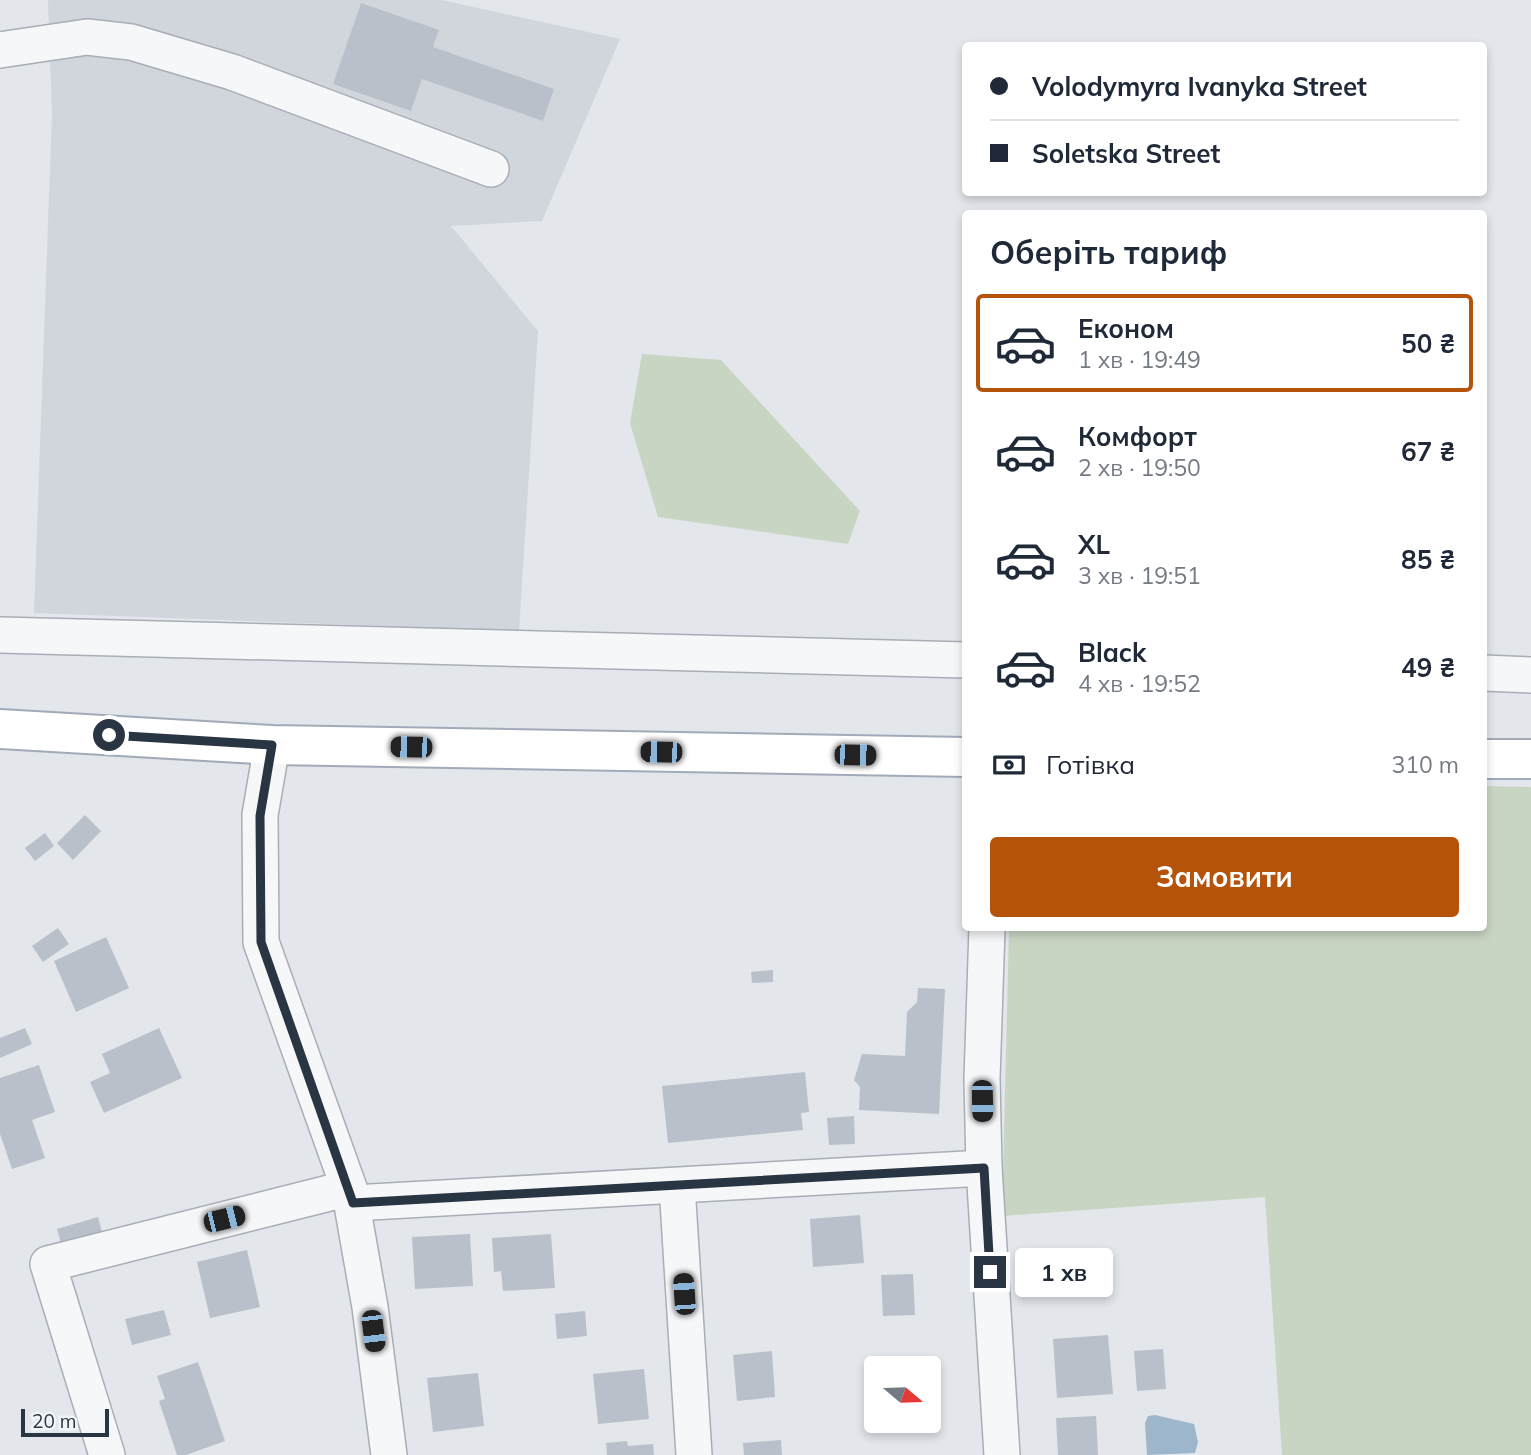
<!DOCTYPE html>
<html lang="uk">
<head>
<meta charset="utf-8">
<style>
	:root { --surface:#fff; --page:#f2f2f3; --text:#1f2937; --muted:#747a83; --line:#e0e1e3; --accent:#b45309 }
	body { margin:0; font-family:Mulish,sans-serif; background:var(--page); color:var(--text); height:100vh; display:flex; flex-direction:column; font-size:26px; white-space:nowrap }
	* { box-sizing:border-box; margin:0 }
	p { font-size:23px; color:var(--muted) }
	.icon { flex:none; width:38px; height:38px; fill:none; stroke:currentColor; stroke-width:2; stroke-linecap:round; stroke-linejoin:round }
	.map { position:relative; flex:1; overflow:hidden }
	.details { position:absolute; left:962px; top:210px; width:525px; height:721px; display:flex; flex-direction:column; background:var(--surface); border-radius:7px; box-shadow:0 4px 10px #0003 }
	.details>* { flex:none }
	.hud { position:absolute; left:962px; top:42px; width:525px; height:154px; border-radius:7px; box-shadow:0 4px 10px #0003; display:grid; align-content:center; height:154px; padding:0 28px; background:var(--surface) }
	.needle { width:46px; rotate:109deg }
	.buttons { position:absolute; left:864px; top:1356px; display:grid; gap:14px }
	.buttons a { display:grid; place-items:center; width:77px; height:77px; border-radius:7px; background:var(--surface); box-shadow:0 4px 10px #0003; font-size:35px }
	.scale { position:absolute; left:21px; bottom:18px; width:88px; box-sizing:border-box; padding-left:7px; border:4px solid #2a3544; border-top:0; font-size:19px; line-height:24px; white-space:nowrap; color:#2a3544; -webkit-text-stroke:5px #f2f5f8; paint-order:stroke }
	.end { position:absolute; width:32px; height:32px; margin:-16px; border:9px solid #2a3544; background:#fff; box-shadow:0 0 0 4px #fff }
	.from { border-radius:50% }
	.bubble { position:absolute; height:49px; border-radius:7px; background:var(--surface); box-shadow:0 4px 10px #0003; font-size:23px; font-weight:700; line-height:49px; text-align:center }
	.car { position:absolute; width:21px; height:42px; margin:-21px -10px; border-radius:9px; box-shadow:0 0 5px 2px #0007; background:linear-gradient(#222 24%,#8ab4d8 0 40%,#222 0 76%,#8ab4d8 0 86%,#222 0) }
	.hud b { display:flex; align-items:center; gap:24px; height:66px; font-size:26px }
	.hud b+b { border-top:2px solid var(--line) }
	.hud i { width:18px; height:18px; background:var(--text) }
	ul { padding:0; list-style:none }
	li { display:flex; align-items:center; gap:21px; height:98px; margin:0 14px 10px; padding:0 14px; border:4px solid transparent; border-radius:7px }
	li div { flex:1 }
	li b { display:block; font-size:26px }
	li em { font-style:normal; font-weight:700 }
	li.on { border-color:var(--accent) }
	li>.icon { width:63px; height:63px; stroke-width:1.5 }
	h2 { padding:0 28px; font-size:32px; line-height:84px }
	.pay { display:flex; align-items:center; gap:18px; height:77px; padding:0 28px; font-size:26px }
	.pay p { margin-inline-start:auto }
	.action { display:flex; gap:14px; margin-top:auto; padding:14px 28px }
	.action a { flex:1; height:80px; border-radius:7px; background:var(--accent); color:#fff; font-size:28px; font-weight:700; line-height:80px; text-align:center }
	.map>svg:first-child { display:block }
</style>
</head>
<body>
<div class="map">
<svg width="1531" height="1455" viewBox="0 0 1531 1455">
	<rect width="100%" height="100%" fill="#e3e6eb"/>
	<polygon fill="#d1d6dd" points="48,0 442,0 620,39 542,221 451,226 538,331 519,631 34,613 52,113"/>
	<g fill="#c9d5c3">
		<polygon points="642,354 721,360 860,511 848,544 658,517 630,423"/>
		<polygon points="1484,786 1531,787 1531,1455 1282,1455 1265,1197 1002,1216 1009,928 1484,928"/>
	</g>
	<polygon fill="#9db6cc" points="1155,1415 1194,1424 1198,1442 1195,1453 1147,1455 1145,1423 1148,1416"/>
	<g fill="#bac0c9">
		<polygon points="361,3 439,30 433,47 554,89 543,121 422,79 411,111 333,84"/>
		<polygon points="85,815 101,831 73,860 57,843"/>
		<polygon points="45,833 54,846 35,861 25,848"/>
		<polygon points="58,928 69,944 43,962 32,946"/>
		<polygon points="106,937 129,988 76,1012 54,961"/>
		<polygon points="773,970 773,982 752,983 751,972"/>
		<polygon points="918,988 945,989 939,1114 859,1110 860,1087 854,1080 862,1054 905,1056 907,1012 917,1002"/>
		<polygon points="25,1028 32,1044 0,1058 0,1038"/>
		<polygon points="159,1028 182,1078 104,1113 90,1082 110,1073 102,1054"/>
		<polygon points="39,1065 55,1112 32,1120 45,1158 12,1169 0,1134 0,1078"/>
		<polygon points="805,1072 809,1112 801,1113 803,1130 668,1143 662,1086"/>
		<polygon points="854,1116 855,1144 829,1145 827,1118"/>
		<polygon points="860,1215 864,1263 813,1267 810,1219"/>
		<polygon points="98,1217 103,1236 62,1247 57,1229"/>
		<polygon points="470,1234 473,1286 415,1289 412,1237"/>
		<polygon points="551,1234 555,1288 503,1291 501,1271 494,1272 492,1238"/>
		<polygon points="247,1250 260,1307 210,1318 197,1262"/>
		<polygon points="913,1274 915,1315 883,1316 881,1275"/>
		<polygon points="164,1310 171,1335 132,1345 125,1319"/>
		<polygon points="585,1311 587,1336 557,1339 555,1314"/>
		<polygon points="1108,1335 1113,1394 1057,1398 1053,1339"/>
		<polygon points="1163,1349 1166,1389 1137,1391 1134,1351"/>
		<polygon points="772,1351 775,1397 737,1401 733,1355"/>
		<polygon points="198,1362 225,1441 186,1455 177,1455 159,1401 165,1399 157,1376"/>
		<polygon points="644,1369 649,1419 598,1424 593,1374"/>
		<polygon points="478,1373 484,1426 433,1432 427,1378"/>
		<polygon points="1096,1416 1098,1455 1058,1455 1056,1418"/>
		<polygon points="781,1440 782,1455 744,1455 743,1443"/>
		<polygon points="627,1441 628,1446 653,1444 654,1455 607,1455 606,1443"/>
	</g>
	<g fill="none" stroke-linecap="round" stroke-linejoin="round">
		<defs>
			<g id="minor">
				<polyline points="0,50 87,37 131,42 232,72 491,169"/>
				<polyline points="0,635 966,660"/>
				<polyline points="1484,673 1531,675"/>
				<polyline points="272,745 260,815 261,942 349,1188 370,1307 389,1455"/>
				<polyline points="987,928 982,1079 984,1168 1002,1455"/>
				<polyline points="677,1186 694,1455"/>
				<polyline points="353,1203 984,1168"/>
				<polyline points="107,1455 48,1264 349,1188"/>
			</g>
			<g id="major">
				<polyline points="0,729 272,745 966,757"/>
				<polyline points="1484,759 1531,759"/>
			</g>
		</defs>
		<use href="#minor" stroke="#a8adb6" stroke-width="38"/>
		<use href="#major" stroke="#a1abb7" stroke-width="42"/>
		<use href="#minor" stroke="#f6f7f9" stroke-width="35"/>
		<use href="#major" stroke="#fff" stroke-width="38"/>
	</g>
	<g fill="none" stroke-linecap="round" stroke-linejoin="round">
		<polyline stroke="#2a3544" stroke-width="9" points="109,735 272,745 260,816 261,942 353,1203 984,1168 990,1272"/>
	</g>
</svg>
<div class="buttons">
<a><svg class="needle" viewBox="-14 -14 28 28"><path d="M0-13l5 13h-10z" fill="#e53935"/><path d="M0 13l5-13h-10z" fill="#747a83"/></svg></a>
</div>
<div class="scale">20 m</div>
<i class="end from" style="left:109px;top:735px"></i>
<i class="end" style="left:990px;top:1272px"></i>
<div class="bubble" style="left:1015px;top:1248px;width:98px">1 хв</div>
<i class="car" style="left:411px;top:747px;rotate:271deg"></i>
<i class="car" style="left:661px;top:752px;rotate:271deg"></i>
<i class="car" style="left:855px;top:755px;rotate:91deg"></i>
<i class="car" style="left:982px;top:1101px;rotate:179deg"></i>
<i class="car" style="left:224px;top:1219px;rotate:76deg"></i>
<i class="car" style="left:684px;top:1294px;rotate:356deg"></i>
<i class="car" style="left:373px;top:1331px;rotate:173deg"></i>
<div class="hud">
<b><i class="from"></i>Volodymyra Ivanyka Street</b>
<b><i></i>Soletska Street</b>
</div>
<section class="details">
<h2>Оберіть тариф</h2>
<ul>
<li class="on"><svg class="icon" aria-label="car" viewBox="0 0 24 24"><path d="M5 17H2v-5l4-1 3-4h7l3 4 3 1v5h-3M9 17h6M6 11h13"/><circle cx="7" cy="17" r="2"/><circle cx="17" cy="17" r="2"/></svg><div><b>Економ</b><p>1 хв · 19:49</p></div><em>50 ₴</em></li>
<li><svg class="icon" aria-label="car" viewBox="0 0 24 24"><path d="M5 17H2v-5l4-1 3-4h7l3 4 3 1v5h-3M9 17h6M6 11h13"/><circle cx="7" cy="17" r="2"/><circle cx="17" cy="17" r="2"/></svg><div><b>Комфорт</b><p>2 хв · 19:50</p></div><em>67 ₴</em></li>
<li><svg class="icon" aria-label="car" viewBox="0 0 24 24"><path d="M5 17H2v-5l4-1 3-4h7l3 4 3 1v5h-3M9 17h6M6 11h13"/><circle cx="7" cy="17" r="2"/><circle cx="17" cy="17" r="2"/></svg><div><b>XL</b><p>3 хв · 19:51</p></div><em>85 ₴</em></li>
<li><svg class="icon" aria-label="car" viewBox="0 0 24 24"><path d="M5 17H2v-5l4-1 3-4h7l3 4 3 1v5h-3M9 17h6M6 11h13"/><circle cx="7" cy="17" r="2"/><circle cx="17" cy="17" r="2"/></svg><div><b>Black</b><p>4 хв · 19:52</p></div><em>49 ₴</em></li>
</ul>
<div class="pay"><svg class="icon" aria-label="cash" viewBox="0 0 24 24"><path d="M3 7h18v10H3z"/><circle cx="12" cy="12" r="2"/></svg>Готівка<p>310 m</p></div>
<div class="action"><a>Замовити</a></div>
</section>
</div>
</body>
</html>
